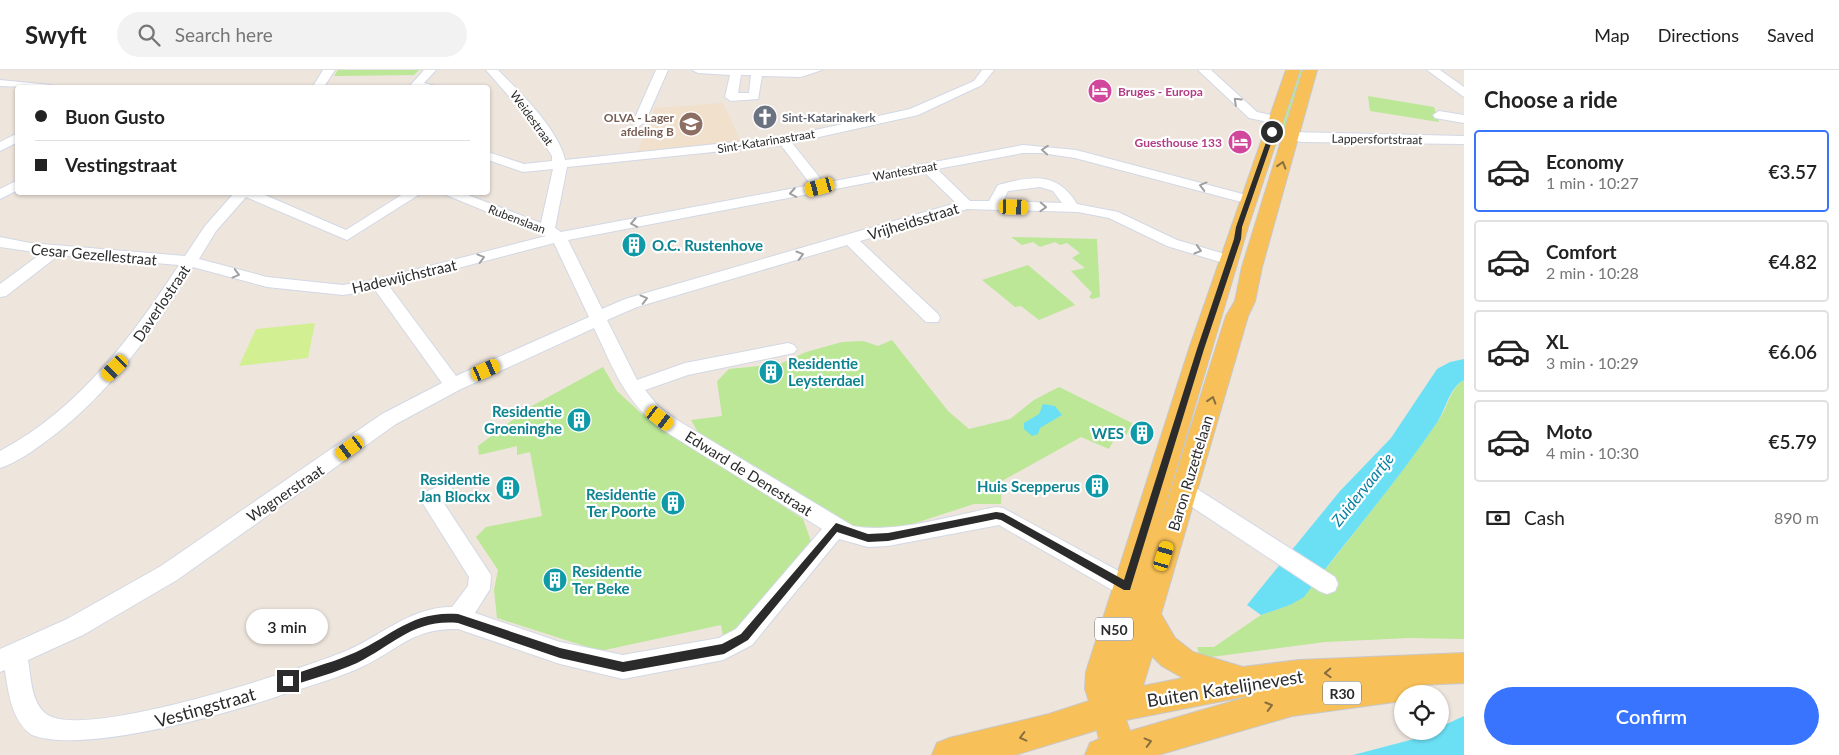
<!DOCTYPE html>
<html lang="en">
<head>
<meta charset="utf-8">
<style>
	:root { --surface:#fff; --page:#f2f2f2; --text:#222; --muted:#767676; --line:#e0e0e0; --accent:#3974ff }
	body { margin:0; font-family:Lato,sans-serif; background:var(--page); color:var(--text); height:100vh; display:flex; flex-direction:column; font-size:19px; white-space:nowrap }
	* { box-sizing:border-box; margin:0 }
	p { font-size:16px; color:var(--muted) }
	.icon { flex:none; width:28px; height:28px; fill:none; stroke:currentColor; stroke-width:2; stroke-linecap:round; stroke-linejoin:round }
	.map { position:relative; flex:1; overflow:hidden }
	.panel { display:flex; flex-direction:column; background:var(--surface); width:375px }
	.panel>* { flex:none }
	.guide { position:absolute; left:15px; top:15px; width:475px; height:110px; border-radius:5px; box-shadow:0 1px 4px #0004; display:grid; align-content:center; height:110px; padding:0 20px; background:var(--surface) }
	.fabs { position:absolute; left:1394px; top:615px; display:grid; gap:10px }
	.fabs a { display:grid; place-items:center; width:55px; height:55px; border-radius:50%; background:var(--surface); box-shadow:0 1px 4px #0004; font-size:25px }
	.end { position:absolute; width:22px; height:22px; margin:-11px; border:6px solid #2b2b2b; background:#fff; box-shadow:0 0 0 2px #fff }
	.from { border-radius:50% }
	.bubble { position:absolute; height:35px; border-radius:18px; background:var(--surface); box-shadow:0 1px 4px #0004; font-size:16px; font-weight:600; line-height:35px; text-align:center }
	.car { position:absolute; width:15px; height:30px; margin:-15px -8px; border-radius:6px; box-shadow:0 0 4px 1px #0007; background:linear-gradient(#f5c518 24%,#345 0 40%,#f5c518 0 76%,#345 0 86%,#f5c518 0) }
	.guide b { display:flex; align-items:center; gap:18px; height:48px; font-size:19px }
	.guide b+b { border-top:1px solid var(--line) }
	.guide i { width:12px; height:12px; background:var(--text) }
	ul { padding:0; list-style:none }
	li { display:flex; align-items:center; gap:15px; height:82px; margin:0 10px 8px; padding:0 10px; border:2px solid var(--line); border-radius:5px }
	li div { flex:1 }
	li b { display:block; font-size:19px }
	li em { font-style:normal; font-weight:600 }
	li.active { border-color:var(--accent) }
	li>.icon { width:45px; height:45px; stroke-width:1.5 }
	h2 { padding:0 20px; font-size:22px; line-height:60px }
	.pay { display:flex; align-items:center; gap:12px; height:55px; padding:0 20px; font-size:19px }
	.pay p { margin-inline-start:auto }
	.button { display:flex; gap:10px; margin-top:auto; padding:10px 20px }
	.button a { flex:1; height:58px; border-radius:30px; background:var(--accent); color:#fff; font-size:20px; font-weight:600; line-height:58px; text-align:center }
	header { display:flex; align-items:center; gap:30px; box-sizing:border-box; height:70px; padding:0 25px; background:var(--surface); border-bottom:1px solid var(--line) }
	header strong { font-size:24px }
	nav { display:flex; gap:28px; margin-inline-start:auto; font-size:18px }
	.search { width:350px; height:45px; background:var(--page); display:flex; align-items:center; gap:12px; box-sizing:border-box; padding:0 18px; border-radius:28px; color:var(--muted); font-size:19px }
	main { display:flex; flex:1; min-height:0 }
	.map>svg:first-child { display:block }
</style>
</head>
<body>
<header>
<strong>Swyft</strong>
<div class="search"><svg class="icon" aria-label="search" viewBox="0 0 24 24"><circle cx="10" cy="10" r="6"/><path d="M15 15l6 6"/></svg>Search here</div>
<nav><a>Map</a><a>Directions</a><a>Saved</a></nav>
</header>
<main>
<div class="map">
<svg width="1464" height="685" viewBox="0 0 1464 685">
	<rect width="100%" height="100%" fill="#eee5dd"/>
	<polygon fill="#f0e0cc" points="723,33 741,72 637,83 655,38"/>
	<g fill="#bbe797">
		<polygon points="338,0 419,0 414,5 334,6"/>
		<polygon points="1298,0 1306,0 1285,64 1277,62"/>
		<polygon points="1368,26 1434,37 1439,52 1370,41"/>
		<polygon points="1011,167 1097,169 1100,227 1092,229 1089,227 1092,223 1071,201 1085,198 1072,188 1080,183 1067,173 1060,175 1055,172 1040,177 1033,172 1022,175"/>
		<polygon points="1028,195 1072,232 1075,235 1039,250 1021,236 1015,237 982,210"/>
		<polygon points="892,270 948,341 969,359 1010,349 1034,330 1059,317 1132,353 1124,370 1116,366 1109,379 1081,367 1002,411 1001,434 974,434 900,458 866,463 836,448 700,366 691,350 722,346 717,311 729,299 780,294 806,282 842,272 863,271 878,276"/>
		<polygon points="603,297 617,321 642,344 803,449 811,471 738,559 723,566 721,555 600,581 497,548 494,520 498,500 476,467 486,457 542,446 530,382 517,385 517,376 479,385 478,376 530,337"/>
		<path d="M1464 310V569L1409 568 1325 572 1211 587 1200 586 1197 577H1214L1261 545 1290 535 1313 516 1327 514 1334 506 1325 500C1364 450 1404 400 1440 348 1448 336 1451 317 1464 310Z"/>
	</g>
	<polygon fill="#d2ef92" points="315,253 308,288 239,296 256,259"/>
	<g fill="#6be0f5">
		<path d="M1464 289V310C1450 317 1446 338 1438 351 1397 412 1348 468 1304 527L1290 535 1261 545 1247 535 1340 421 1391 368 1437 299 1450 292Z"/>
		<polygon points="1043,334 1055,336 1062,345 1040,358 1038,364 1032,366 1024,359 1024,353 1039,344"/>
		<polygon points="1464,646 1464,685 1353,685 1418,668 1432,661 1440,661 1440,657"/>
	</g>
	<g fill="none" stroke-linecap="round" stroke-linejoin="round">
		<defs>
			<g id="minor">
				<polygon points="323,0 335,0 323,18 312,18"/>
				<polygon points="424,0 436,0 424,13 443,18 408,18"/>
				<path d="M486 0H498C519 21 559 60 565 90L784 67 910 39 974 11 982 0H994L982 15 918 45 792 73 824 113 1023 75 1076 80 1254 127 1256 130 1249 134 1075 88 1041 83H1023L937 99 970 131H989L998 115C1031 106 1057 101 1077 134L1118 142 1177 170 1235 187 1238 190 1230 195 1167 176 1109 148 1078 142 967 139 860 171 938 244 940 248 938 252H926L847 175 637 237 607 250 637 310 685 293 788 273 794 275 797 279 794 283 688 305 645 320 658 336 677 350 853 456C894 464 955 445 996 437L1003 438 1135 510 1138 517 1135 524 1127 527 1119 524 999 455 888 476 868 477 839 469 752 575 723 590 623 609 560 594 458 559C409 558 396 583 355 600 333 609 310 616 287 623 232 643 83 685 32 665 12 652 8 622 5 600L0 602V579L67 549 161 496 382 344 442 313 375 220 343 225 267 217 193 197C153 261 111 323 49 369 34 380 18 392 0 398V381C79 339 131 268 179 195L59 185 6 226 0 227V214L42 183 0 177V167L30 173 185 186 205 156 235 122H258L346 160 406 122H423L347 170 246 127 216 161 199 189 267 207 343 215 379 209 546 166 439 122H460L541 153 553 99 523 102 488 90V82L524 94 552 91V86L528 48ZM781 75 811 115 561 162 555 158 567 97ZM924 102 956 133 625 229 602 239 568 170ZM1040 117 1053 121 1062 133 1003 131 1008 121ZM554 173 589 247 456 306 389 216ZM594 258C614 300 625 332 663 360L822 459 736 559 719 568 623 585 560 572 475 543 490 519 491 505 443 432 451 428 454 422 451 416 444 414 423 423 420 429 469 507 468 516 452 537C408 537 380 568 341 583 298 600 78 673 45 643 31 631 31 607 28 590L83 565 177 510 396 354 459 320Z"/>
				<polygon points="656,0 668,0 645,52 639,56 635,55 633,52"/>
				<path d="M692 0H822L801 7 762 6 758 29 731 31 725 27 730 5 698 3ZM741 5H751L749 23H738Z"/>
				<polygon points="1198,0 1211,0 1257,42 1280,47 1282,50 1276,54 1249,48"/>
				<polygon points="1427,0 1440,0 1464,17 1464,27"/>
				<polygon points="0,10 51,15 56,18 0,16"/>
				<polygon points="1439,41 1464,45 1464,53 1435,48 1433,45"/>
				<polygon points="1291,62 1464,66 1464,74 1302,72 1287,69 1285,66"/>
				<polygon points="18,63 18,72 0,81 0,72"/>
				<polygon points="18,110 18,120 0,129 0,119"/>
				<polygon points="1184,413 1191,415 1335,507 1338,514 1335,521 1327,524 1319,521 1177,427 1174,421 1177,415"/>
			</g>
			<path id="major" d="M1286 0H1300L1248 157 1157 464 1226 246 1235 231 1242 197 1303 0H1317L1262 197 1255 231 1248 246 1161 544 1175 568 1193 582 1243 597 1299 590 1464 583V613L1419 615 1416 624H1402V631L1292 646 1158 685H1085L1090 673 1099 669 1097 660 1015 685H932L937 673 949 668 1049 644 1089 631 1085 619 1086 602 1189 279ZM1152 586 1162 596 1183 608 1143 616ZM1254 625 1130 661 1126 650 1248 626Z"/>
		</defs>
		<use href="#minor" stroke="#d2d8e5" stroke-width="2"/>
		<use href="#major" stroke="#c8c8c8" stroke-width="2"/>
		<use href="#minor" fill="#fff" fill-rule="evenodd"/>
		<use href="#major" fill="#f8c058" fill-rule="evenodd"/>
	</g>
	<defs><path id="oneway-chevron" d="M-2-3.5L2.5 0L-2 3.5" fill="none" stroke-width="1.6" stroke-linecap="round" stroke-linejoin="round" transform="scale(1.25)"/></defs>
	<g stroke="#a0a0a0">
		<use href="#oneway-chevron" transform="translate(1237 31) rotate(-137)"/>
		<use href="#oneway-chevron" transform="translate(1045 80) rotate(-176)"/>
		<use href="#oneway-chevron" transform="translate(1203 116) rotate(-165)"/>
		<use href="#oneway-chevron" transform="translate(793 123) rotate(170)"/>
		<use href="#oneway-chevron" transform="translate(1043 137) rotate(2)"/>
		<use href="#oneway-chevron" transform="translate(634 153) rotate(169)"/>
		<use href="#oneway-chevron" transform="translate(1198 180) rotate(16)"/>
		<use href="#oneway-chevron" transform="translate(800 185) rotate(-16)"/>
		<use href="#oneway-chevron" transform="translate(481 188) rotate(-15)"/>
		<use href="#oneway-chevron" transform="translate(236 204) rotate(15)"/>
		<use href="#oneway-chevron" transform="translate(644 229) rotate(-15)"/>
	</g>
	<g stroke="#876e3f">
		<use href="#oneway-chevron" transform="translate(1282 95) rotate(-73)"/>
		<use href="#oneway-chevron" transform="translate(1212 330) rotate(-73)"/>
		<use href="#oneway-chevron" transform="translate(1328 603) rotate(178)"/>
		<use href="#oneway-chevron" transform="translate(1269 636) rotate(-16)"/>
		<use href="#oneway-chevron" transform="translate(1023 667) rotate(166)"/>
		<use href="#oneway-chevron" transform="translate(1148 672) rotate(-15)"/>
	</g>
	<path fill="#2b2b2b" d="M1270 61 1275 62 1242 157 1241 169 1204 279 1130 520H1124L1001 450 996 449 888 471 868 472 837 462 748 570 724 584 623 602 560 588 458 553C413 549 394 575 357 593 335 603 311 609 288 617L284 615V608C306 599 328 594 349 585 389 569 410 540 458 544L560 578 623 592 722 574 741 564 836 453 868 464 888 463 996 442 1003 443 1124 510 1197 279 1234 169 1236 157Z"/>
	<defs>
		<symbol id="hotel-disc" viewBox="-11 -11 22 22"><circle r="9.5" fill="#d1479c" stroke="#fff"/><path d="M-6-4.5h1.5V1H6V5H4.5V3h-9V5H-6ZM-4 0a1.8 1.8 0 1 1 3.6 0ZM.5 0V-2.5h3Q6-2.5 6 0Z" fill="#fff"/></symbol>
		<symbol id="church-disc" viewBox="-11 -11 22 22"><circle r="9.5" fill="#6b7280" stroke="#fff"/><path d="M-1.2-6h2.4v3.5h3.3v2.4h-3.3V6h-2.4V-.1h-3.3v-2.4h3.3Z" fill="#fff"/></symbol>
		<symbol id="school-disc" viewBox="-11 -11 22 22"><circle r="9.5" fill="#8d6e63" stroke="#fff"/><path d="M0-5L7-2L0 1L-7-2ZM-4 1L0 2.5L4 1V4Q0 6-4 4Z" fill="#fff"/></symbol>
		<symbol id="building-disc" viewBox="-11 -11 22 22"><circle r="9.5" fill="#0f9aa8" stroke="#fff"/><path d="M-4-6H4V6H1V3H-1V6H-4ZM-2.5-4.3h1.7v1.8h-1.7ZM.8-4.3h1.7v1.8H.8ZM-2.5-1h1.7V.8h-1.7ZM.8-1h1.7V.8H.8Z" fill="#fff"/></symbol>
	</defs>
	<g fill-rule="evenodd">
		<use href="#hotel-disc" x="1086" y="7" width="28" height="28"/>
		<use href="#church-disc" x="751" y="33" width="28" height="28"/>
		<use href="#school-disc" x="677" y="40" width="28" height="28"/>
		<use href="#hotel-disc" x="1226" y="58" width="28" height="28"/>
		<use href="#building-disc" x="620" y="161" width="28" height="28"/>
		<use href="#building-disc" x="757" y="288" width="28" height="28"/>
		<use href="#building-disc" x="565" y="336" width="28" height="28"/>
		<use href="#building-disc" x="1128" y="349" width="28" height="28"/>
		<use href="#building-disc" x="1083" y="402" width="28" height="28"/>
		<use href="#building-disc" x="494" y="404" width="28" height="28"/>
		<use href="#building-disc" x="659" y="419" width="28" height="28"/>
		<use href="#building-disc" x="541" y="496" width="28" height="28"/>
	</g>
	<g text-anchor="middle" dominant-baseline="central" stroke-width="4.5" stroke-linejoin="round" paint-order="stroke">
		<g font-size="12" font-weight="bold" fill="#b23c85" stroke="#fff" text-anchor="start">
			<text x="1118" y="21">Bruges - Europa</text>
			<text x="1222" y="72" text-anchor="end">Guesthouse 133</text>
		</g>
		<g font-size="12" font-weight="bold" fill="#785e54" stroke="#fff" text-anchor="end">
			<text x="674" y="47">OLVA - Lager<tspan x="674" dy="14">afdeling B</tspan></text>
		</g>
		<g font-size="12" font-weight="bold" fill="#5b616d" stroke="#fff" text-anchor="start">
			<text x="782" y="47">Sint-Katarinakerk</text>
		</g>
		<g font-size="12" fill="#2b2b2b" stroke="#fff">
			<text transform="translate(532 48) rotate(54)">Weidestraat</text>
			<text transform="translate(1377 69) rotate(1)">Lappersfortstraat</text>
			<text transform="translate(766 71) rotate(-9)">Sint-Katarinastraat</text>
			<text transform="translate(905 101) rotate(-10)">Wantestraat</text>
			<text transform="translate(517 149) rotate(21)">Rubenslaan</text>
		</g>
		<g fill="#fff" stroke="#6b6b6b" stroke-width="1">
			<rect x="1095" y="547.5" width="38" height="23" rx="4"/>
			<rect x="1323" y="611.5" width="38" height="23" rx="4"/>
		</g>
		<g font-size="14" font-weight="bold" fill="#2b2b2b">
			<text x="1114" y="559">N50</text>
			<text x="1342" y="623">R30</text>
		</g>
		<g font-size="15" fill="#2b2b2b" stroke="#fff">
			<text transform="translate(913 151) rotate(-17)">Vrijheidsstraat</text>
			<text transform="translate(94 184) rotate(5)">Cesar Gezellestraat</text>
			<text transform="translate(404 206) rotate(-13)">Hadewijchstraat</text>
			<text transform="translate(161 233) rotate(-56)">Daverlostraat</text>
			<text transform="translate(749 403) rotate(32)">Edward de Denestraat</text>
			<text transform="translate(1190 403) rotate(-73)">Baron Ruzettelaan</text>
			<text transform="translate(285 423) rotate(-34)">Wagnerstraat</text>
		</g>
		<g font-size="15" font-weight="bold" fill="#0d838f" stroke="#fff" text-anchor="end">
			<text x="652" y="175" text-anchor="start">O.C. Rustenhove</text>
			<text x="788" y="293" text-anchor="start">Residentie<tspan x="788" dy="17">Leysterdael</tspan></text>
			<text x="562" y="341">Residentie<tspan x="562" dy="17">Groeninghe</tspan></text>
			<text x="1124" y="363">WES</text>
			<text x="490" y="409">Residentie<tspan x="490" dy="17">Jan Blockx</tspan></text>
			<text x="1080" y="416">Huis Scepperus</text>
			<text x="656" y="424">Residentie<tspan x="656" dy="17">Ter Poorte</tspan></text>
			<text x="572" y="501" text-anchor="start">Residentie<tspan x="572" dy="17">Ter Beke</tspan></text>
		</g>
		<g font-size="16" font-style="italic" fill="#0680a4" stroke="#fff">
			<text transform="translate(1362 419) rotate(-51)">Zuidervaartje</text>
		</g>
		<g font-size="18" fill="#2b2b2b" stroke="#fff">
			<text transform="translate(1225 618) rotate(-9)">Buiten Katelijnevest</text>
			<text transform="translate(205 637) rotate(-16)">Vestingstraat</text>
		</g>
	</g>
</svg>
<div class="fabs">
<a><svg class="icon" aria-label="locate" viewBox="0 0 24 24"><circle cx="12" cy="12" r="6"/><path d="M12 2v4M12 18v4M2 12h4M18 12h4"/></svg></a>
</div>
<i class="end from" style="left:1272px;top:62px"></i>
<i class="end" style="left:288px;top:611px"></i>
<div class="bubble" style="left:246px;top:539px;width:82px">3 min</div>
<i class="car" style="left:820px;top:117px;rotate:255deg"></i>
<i class="car" style="left:1014px;top:137px;rotate:92deg"></i>
<i class="car" style="left:115px;top:298px;rotate:225deg"></i>
<i class="car" style="left:486px;top:300px;rotate:66deg"></i>
<i class="car" style="left:660px;top:348px;rotate:127deg"></i>
<i class="car" style="left:350px;top:378px;rotate:234deg"></i>
<i class="car" style="left:1164px;top:486px;rotate:17deg"></i>
<div class="guide">
<b><i class="from"></i>Buon Gusto</b>
<b><i></i>Vestingstraat</b>
</div>
</div>
<section class="panel">
<h2>Choose a ride</h2>
<ul>
<li class="active"><svg class="icon" aria-label="car" viewBox="0 0 24 24"><path d="M5 17H2v-5l4-1 3-4h7l3 4 3 1v5h-3M9 17h6M6 11h13"/><circle cx="7" cy="17" r="2"/><circle cx="17" cy="17" r="2"/></svg><div><b>Economy</b><p>1 min · 10:27</p></div><em>€3.57</em></li>
<li><svg class="icon" aria-label="car" viewBox="0 0 24 24"><path d="M5 17H2v-5l4-1 3-4h7l3 4 3 1v5h-3M9 17h6M6 11h13"/><circle cx="7" cy="17" r="2"/><circle cx="17" cy="17" r="2"/></svg><div><b>Comfort</b><p>2 min · 10:28</p></div><em>€4.82</em></li>
<li><svg class="icon" aria-label="car" viewBox="0 0 24 24"><path d="M5 17H2v-5l4-1 3-4h7l3 4 3 1v5h-3M9 17h6M6 11h13"/><circle cx="7" cy="17" r="2"/><circle cx="17" cy="17" r="2"/></svg><div><b>XL</b><p>3 min · 10:29</p></div><em>€6.06</em></li>
<li><svg class="icon" aria-label="car" viewBox="0 0 24 24"><path d="M5 17H2v-5l4-1 3-4h7l3 4 3 1v5h-3M9 17h6M6 11h13"/><circle cx="7" cy="17" r="2"/><circle cx="17" cy="17" r="2"/></svg><div><b>Moto</b><p>4 min · 10:30</p></div><em>€5.79</em></li>
</ul>
<div class="pay"><svg class="icon" aria-label="cash" viewBox="0 0 24 24"><path d="M3 7h18v10H3z"/><circle cx="12" cy="12" r="2"/></svg>Cash<p>890 m</p></div>
<div class="button"><a>Confirm</a></div>
</section>
</main>
</body>
</html>
